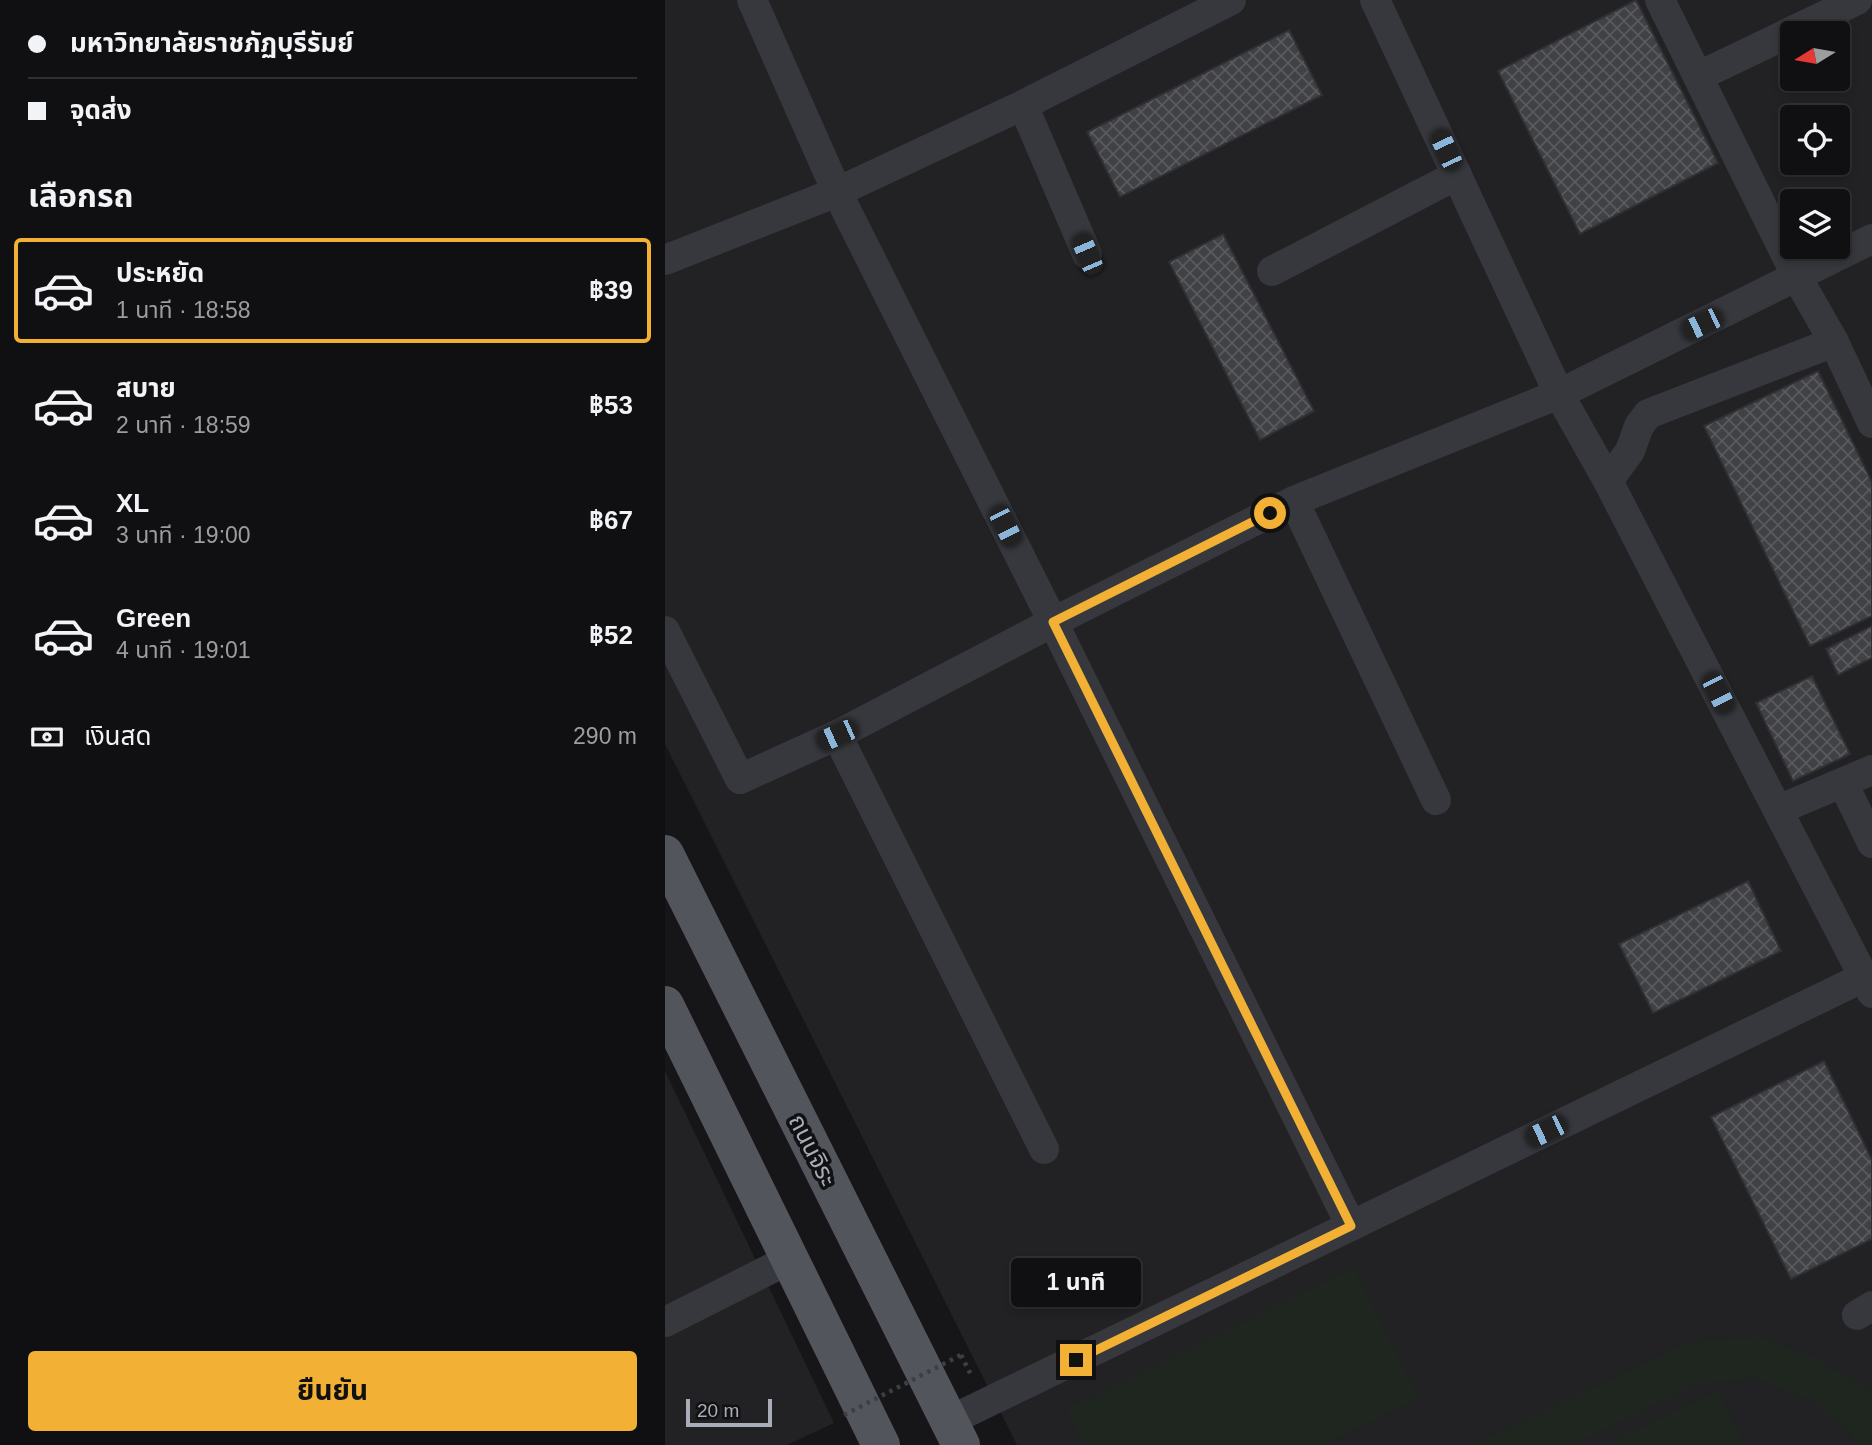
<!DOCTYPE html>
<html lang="th">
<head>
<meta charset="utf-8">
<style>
	:root { --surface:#101012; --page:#1e1e20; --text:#f1f3f6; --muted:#9c9d9f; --line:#303032; --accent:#f2b134 }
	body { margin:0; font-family:Helvetica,"Noto Sans Thai",sans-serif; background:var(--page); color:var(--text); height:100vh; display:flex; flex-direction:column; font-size:26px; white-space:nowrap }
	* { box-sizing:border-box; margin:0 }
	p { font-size:23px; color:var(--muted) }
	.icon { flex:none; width:38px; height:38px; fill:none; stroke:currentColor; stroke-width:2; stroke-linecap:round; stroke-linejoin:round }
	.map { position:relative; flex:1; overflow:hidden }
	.details { display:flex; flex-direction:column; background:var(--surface); width:665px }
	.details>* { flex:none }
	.top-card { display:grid; align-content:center; height:154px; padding:0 28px; background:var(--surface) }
	.needle { width:46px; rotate:259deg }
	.buttons { position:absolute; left:1115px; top:21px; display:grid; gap:14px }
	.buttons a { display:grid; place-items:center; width:70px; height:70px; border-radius:7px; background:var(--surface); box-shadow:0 4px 10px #0003,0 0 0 2px var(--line); font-size:35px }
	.scale { position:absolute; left:21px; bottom:18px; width:86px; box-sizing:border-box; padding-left:7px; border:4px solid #a8adb8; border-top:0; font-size:19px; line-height:24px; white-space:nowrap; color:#a8adb8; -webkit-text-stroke:5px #111113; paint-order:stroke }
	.end { position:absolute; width:32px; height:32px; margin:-16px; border:9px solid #f2b134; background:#111; box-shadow:0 0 0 4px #111 }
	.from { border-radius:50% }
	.bubble { position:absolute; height:49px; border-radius:7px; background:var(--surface); box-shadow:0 4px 10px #0003,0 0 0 2px var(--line); font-size:23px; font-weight:700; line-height:49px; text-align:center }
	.car { position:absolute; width:21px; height:42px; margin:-21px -10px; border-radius:9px; box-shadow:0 0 5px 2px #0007; background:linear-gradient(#222 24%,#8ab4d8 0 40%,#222 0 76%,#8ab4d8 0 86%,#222 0) }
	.top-card b { display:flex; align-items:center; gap:24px; height:66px; font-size:26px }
	.top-card b+b { border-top:2px solid var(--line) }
	.top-card i { width:18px; height:18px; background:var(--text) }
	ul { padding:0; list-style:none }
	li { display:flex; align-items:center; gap:21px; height:105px; margin:0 14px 10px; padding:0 14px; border:4px solid transparent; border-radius:7px }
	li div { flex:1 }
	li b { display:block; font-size:26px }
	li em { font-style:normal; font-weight:700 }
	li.selected { border-color:var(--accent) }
	li>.icon { width:63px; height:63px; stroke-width:1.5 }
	h2 { padding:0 28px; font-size:32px; line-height:84px }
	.pay { display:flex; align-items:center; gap:18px; height:77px; padding:0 28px; font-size:26px }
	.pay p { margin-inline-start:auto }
	.button { display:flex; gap:14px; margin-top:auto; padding:14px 28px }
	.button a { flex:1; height:80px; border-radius:7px; background:var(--accent); color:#111; font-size:28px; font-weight:700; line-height:80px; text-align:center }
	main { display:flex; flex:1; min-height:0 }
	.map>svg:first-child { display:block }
</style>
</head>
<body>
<main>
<section class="details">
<div class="top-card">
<b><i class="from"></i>มหาวิทยาลัยราชภัฏบุรีรัมย์</b>
<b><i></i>จุดส่ง</b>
</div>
<h2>เลือกรถ</h2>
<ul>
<li class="selected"><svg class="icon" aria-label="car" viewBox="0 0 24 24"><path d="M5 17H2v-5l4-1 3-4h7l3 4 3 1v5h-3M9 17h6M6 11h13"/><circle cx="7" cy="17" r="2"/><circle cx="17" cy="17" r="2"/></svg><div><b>ประหยัด</b><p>1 นาที · 18:58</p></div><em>฿39</em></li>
<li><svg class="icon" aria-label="car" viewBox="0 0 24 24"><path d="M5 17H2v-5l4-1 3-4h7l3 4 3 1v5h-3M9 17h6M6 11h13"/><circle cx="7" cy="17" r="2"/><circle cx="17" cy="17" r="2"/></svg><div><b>สบาย</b><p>2 นาที · 18:59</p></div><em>฿53</em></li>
<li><svg class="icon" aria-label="car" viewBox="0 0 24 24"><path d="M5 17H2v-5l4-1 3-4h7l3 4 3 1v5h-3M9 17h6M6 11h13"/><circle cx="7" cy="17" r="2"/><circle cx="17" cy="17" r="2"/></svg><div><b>XL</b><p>3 นาที · 19:00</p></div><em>฿67</em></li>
<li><svg class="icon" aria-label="car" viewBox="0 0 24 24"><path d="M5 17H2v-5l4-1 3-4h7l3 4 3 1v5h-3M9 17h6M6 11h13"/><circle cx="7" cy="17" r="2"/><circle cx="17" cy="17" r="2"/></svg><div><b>Green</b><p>4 นาที · 19:01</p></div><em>฿52</em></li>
</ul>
<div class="pay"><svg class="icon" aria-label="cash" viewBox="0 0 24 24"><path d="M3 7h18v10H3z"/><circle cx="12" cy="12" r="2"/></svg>เงินสด<p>290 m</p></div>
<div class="button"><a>ยืนยัน</a></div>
</section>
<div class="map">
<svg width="1207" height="1445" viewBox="0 0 1207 1445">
	<defs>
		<pattern id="building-cross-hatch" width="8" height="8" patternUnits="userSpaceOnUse" patternTransform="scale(1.75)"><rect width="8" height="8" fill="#404145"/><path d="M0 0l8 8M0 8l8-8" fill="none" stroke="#595a5e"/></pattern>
	</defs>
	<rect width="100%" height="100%" fill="#161618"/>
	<g fill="#222225" fill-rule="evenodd">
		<path d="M0 0H1207V1445H352L0 744ZM1127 33H1172V79H1127ZM1127 117H1172V163H1127ZM1127 201H1172V247H1127Z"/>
		<polygon points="0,1071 169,1423 122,1445 0,1445"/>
	</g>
	<g fill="#1e261f">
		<polygon points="689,1267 754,1398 658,1445 419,1445 402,1409"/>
		<polygon points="1094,1337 1151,1358 1204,1391 1207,1395 1207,1445 1193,1445 1180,1428 1145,1400 1091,1378 1033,1384 907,1445 808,1445 1024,1342"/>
		<polygon points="1053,1391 1080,1445 940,1445"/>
	</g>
	<g fill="url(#building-cross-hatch)" stroke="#303034" stroke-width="2">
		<polygon points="971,0 1053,163 915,234 833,71"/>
		<polygon points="624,30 657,95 455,197 422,132"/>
		<polygon points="558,234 649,411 595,440 504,262"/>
		<polygon points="1153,371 1207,482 1207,616 1145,646 1039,426"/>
		<polygon points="1207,626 1207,658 1173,675 1161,649"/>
		<polygon points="1147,676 1185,754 1128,781 1091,703"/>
		<polygon points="1083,881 1116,951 988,1013 954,944"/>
		<polygon points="1159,1061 1207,1160 1207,1239 1126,1279 1046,1117"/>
	</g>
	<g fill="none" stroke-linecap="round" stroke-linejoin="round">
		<polyline stroke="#3d3f44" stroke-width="4.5" stroke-dasharray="3.5 5" stroke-linecap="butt" points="296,1355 307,1377"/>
		<g stroke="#37383d" stroke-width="30">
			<polyline points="87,0 172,192 388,622 686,1226"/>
			<polyline points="710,0 894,394 943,481 1207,993"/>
			<polyline points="995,0 1132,277 1169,342 1207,423"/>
			<polyline points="1034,76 1192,0"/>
			<polyline points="358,105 422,254"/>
			<polyline points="0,260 172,192 358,105 566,0"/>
			<polyline points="607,271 792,175"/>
			<polyline points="943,481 965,451 974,426 983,414 1169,342"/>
			<polyline points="629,501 771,800"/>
			<polyline points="0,631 75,779 172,735 388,622 629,501 894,394 1207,239"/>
			<polyline points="172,735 379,1149"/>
			<polyline points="1178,783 1207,843"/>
			<polyline points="1113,810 1207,770"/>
			<polyline points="1192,1315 1207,1306"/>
			<polyline points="0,1322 125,1259"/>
			<polyline points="284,1421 1199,977"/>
		</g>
		<g stroke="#53555c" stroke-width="38">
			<polyline points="0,854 296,1445"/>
			<polyline points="0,1005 216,1445"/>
		</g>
		<polyline stroke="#3d3f44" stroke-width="4.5" stroke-dasharray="3.5 5" stroke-linecap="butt" points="179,1415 296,1355"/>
	</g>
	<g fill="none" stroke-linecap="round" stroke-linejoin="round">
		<polyline stroke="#f2b134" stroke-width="9" points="411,1360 686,1226 388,622 605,513"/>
	</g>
	<g text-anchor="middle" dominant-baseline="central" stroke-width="7" stroke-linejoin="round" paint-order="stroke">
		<g font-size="24" fill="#a8adb8" stroke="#111113">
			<text transform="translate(148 1150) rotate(63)">ถนนจิระ</text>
		</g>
	</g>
</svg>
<div class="buttons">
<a><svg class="needle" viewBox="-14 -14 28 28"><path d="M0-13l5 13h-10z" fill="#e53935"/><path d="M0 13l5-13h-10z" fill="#9c9d9f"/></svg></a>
<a><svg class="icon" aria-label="locate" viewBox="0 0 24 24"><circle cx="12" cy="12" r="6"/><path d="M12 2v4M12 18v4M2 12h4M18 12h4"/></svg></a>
<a><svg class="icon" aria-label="layers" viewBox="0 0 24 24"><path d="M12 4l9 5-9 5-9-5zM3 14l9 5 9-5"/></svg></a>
</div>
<div class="scale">20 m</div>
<i class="end from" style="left:605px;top:513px"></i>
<i class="end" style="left:411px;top:1360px"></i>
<div class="bubble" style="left:346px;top:1258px;width:130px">1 นาที</div>
<i class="car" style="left:781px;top:150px;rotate:335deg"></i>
<i class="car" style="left:422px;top:254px;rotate:337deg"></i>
<i class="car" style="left:1037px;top:324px;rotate:244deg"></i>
<i class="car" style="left:340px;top:526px;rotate:153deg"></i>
<i class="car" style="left:1053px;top:693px;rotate:153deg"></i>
<i class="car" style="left:172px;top:735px;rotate:246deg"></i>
<i class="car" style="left:881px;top:1131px;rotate:244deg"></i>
</div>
</main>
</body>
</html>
